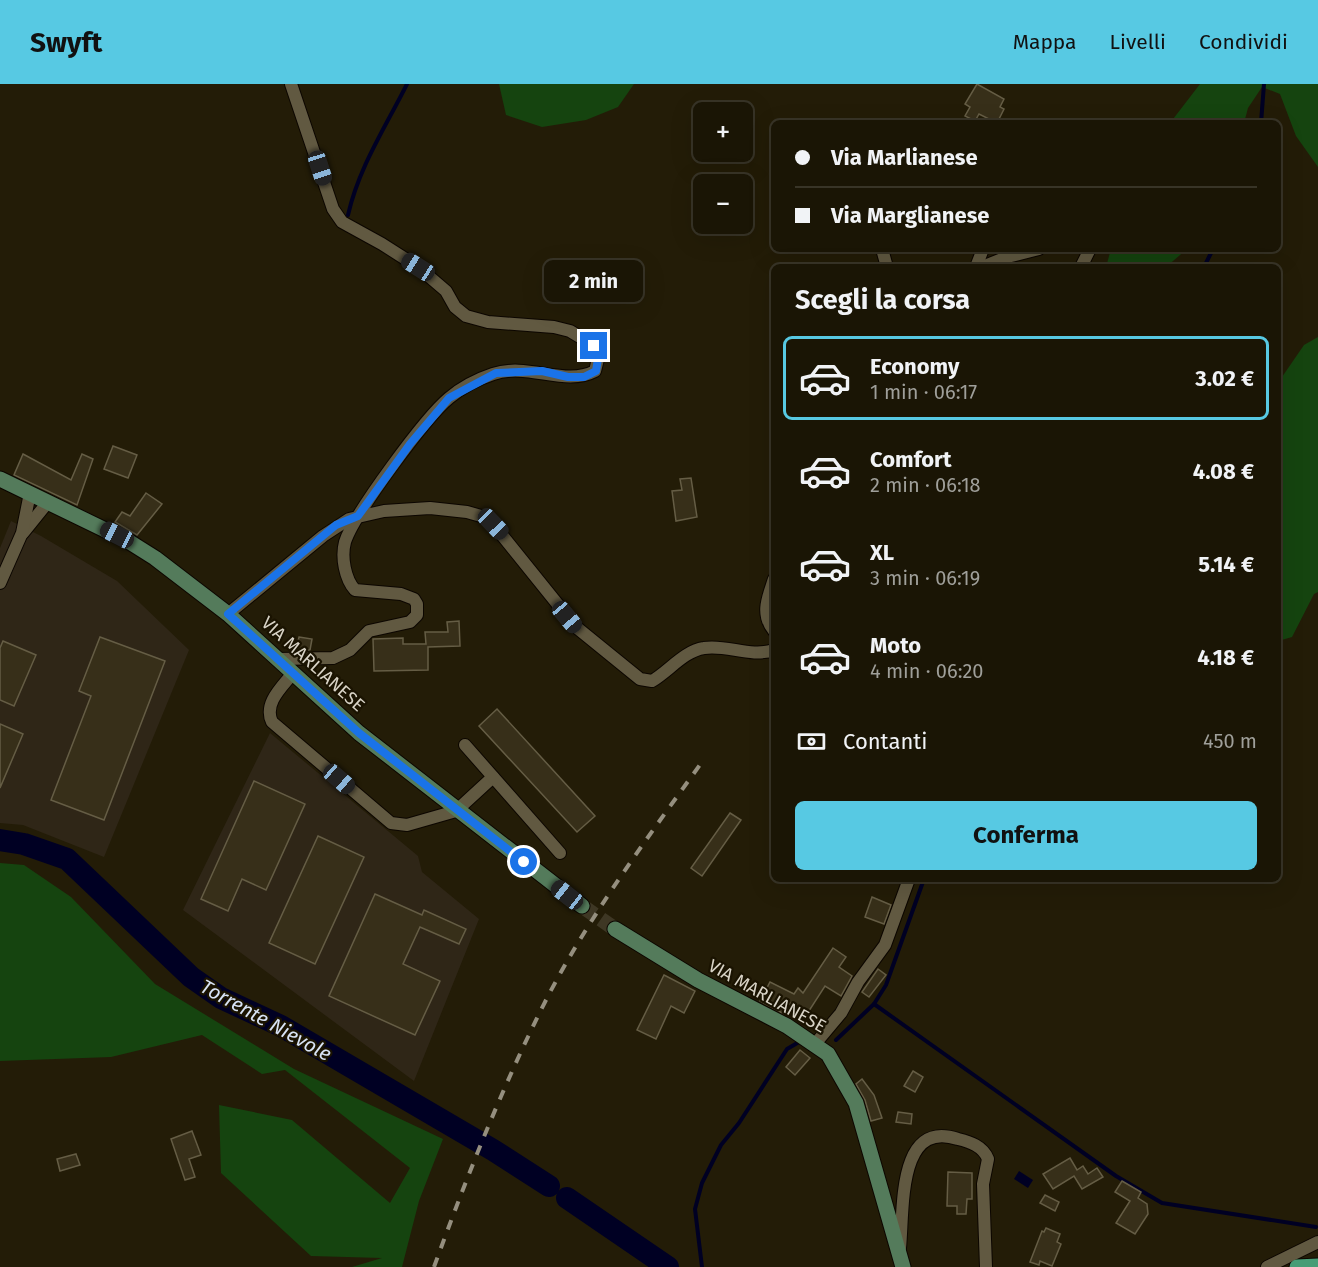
<!DOCTYPE html>
<html lang="it">
<head>
<meta charset="utf-8">
<style>
	:root { --surface:#1a1505; --page:#272213; --text:#f1f3f6; --muted:#9f9f9a; --line:#383427; --accent:#57c9e3 }
	body { margin:0; font-family:"Fira Sans",sans-serif; background:var(--page); color:var(--text); height:100vh; display:flex; flex-direction:column; font-size:22px; white-space:nowrap }
	* { box-sizing:border-box; margin:0 }
	p { font-size:20px; color:var(--muted) }
	.icon { flex:none; width:33px; height:33px; fill:none; stroke:currentColor; stroke-width:2; stroke-linecap:round; stroke-linejoin:round }
	.map { position:relative; flex:1; overflow:hidden }
	.details { position:absolute; left:771px; top:180px; width:510px; height:618px; display:flex; flex-direction:column; background:var(--surface); border-radius:9px; box-shadow:0 6px 24px #0002,0 0 0 2px var(--line) }
	.details>* { flex:none }
	.banner { position:absolute; left:771px; top:36px; width:510px; height:132px; border-radius:9px; box-shadow:0 6px 24px #0002,0 0 0 2px var(--line); display:grid; align-content:center; height:132px; padding:0 24px; background:var(--surface) }
	.controls { position:absolute; left:693px; top:18px; display:grid; gap:12px }
	.controls a { display:grid; place-items:center; width:60px; height:60px; border-radius:9px; background:var(--surface); box-shadow:0 6px 24px #0002,0 0 0 2px var(--line); font-size:30px }
	.end { position:absolute; width:27px; height:27px; margin:-14px; border:8px solid #1a73e8; background:#fff; box-shadow:0 0 0 3px #fff }
	.from { border-radius:50% }
	.bubble { position:absolute; height:42px; border-radius:9px; background:var(--surface); box-shadow:0 6px 24px #0002,0 0 0 2px var(--line); font-size:20px; font-weight:700; line-height:42px; text-align:center }
	.car { position:absolute; width:18px; height:36px; margin:-18px -9px; border-radius:8px; box-shadow:0 0 4px 2px #0007; background:linear-gradient(#222 24%,#8ab4d8 0 40%,#222 0 76%,#8ab4d8 0 86%,#222 0) }
	.banner b { display:flex; align-items:center; gap:21px; height:57px; font-size:22px }
	.banner b+b { border-top:2px solid var(--line) }
	.banner i { width:15px; height:15px; background:var(--text) }
	ul { padding:0; list-style:none }
	li { display:flex; align-items:center; gap:18px; height:84px; margin:0 12px 9px; padding:0 12px; border:3px solid transparent; border-radius:9px }
	li div { flex:1 }
	li b { display:block; font-size:22px }
	li em { font-style:normal; font-weight:700 }
	li.current { border-color:var(--accent) }
	li>.icon { width:54px; height:54px; stroke-width:1.5 }
	h2 { padding:0 24px; font-size:27px; line-height:72px }
	.pay { display:flex; align-items:center; gap:15px; height:66px; padding:0 24px; font-size:22px }
	.pay p { margin-inline-start:auto }
	.primary-button { display:flex; gap:12px; margin-top:auto; padding:12px 24px }
	.primary-button a { flex:1; height:69px; border-radius:9px; background:var(--accent); color:#111; font-size:24px; font-weight:700; line-height:69px; text-align:center }
	header { display:flex; align-items:center; gap:36px; box-sizing:border-box; height:84px; padding:0 30px; background:var(--accent); color:#111 }
	header strong { font-size:28px }
	nav { display:flex; gap:33px; margin-inline-start:auto; font-size:21px }
	.map>svg:first-child { display:block }
</style>
</head>
<body>
<header>
<strong>Swyft</strong>
<nav><a>Mappa</a><a>Livelli</a><a>Condividi</a></nav>
</header>
<div class="map">
<svg width="1318" height="1183" viewBox="0 0 1318 1183">
	<rect width="100%" height="100%" fill="#231c07"/>
	<g fill="#2f2617">
		<polygon points="11,437 41,452 117,497 189,566 104,773 23,741 0,739 0,464"/>
		<polygon points="270,649 418,772 422,788 479,835 414,997 183,826"/>
	</g>
	<g fill="#15440f">
		<polygon points="499,0 634,0 618,23 586,36 542,43 506,31"/>
		<polygon points="1200,0 1318,0 1318,83 1296,52 1280,10 1262,3 1248,24 1244,39 1170,39"/>
		<polygon points="1111,165 1187,165 1166,183 1106,183"/>
		<polygon points="1318,253 1318,508 1314,510 1292,553 1278,557 1278,342 1282,293 1304,261"/>
		<polygon points="0,779 24,781 71,813 155,900 294,985 443,1055 419,1117 402,1183 352,1183 382,1174 311,1172 221,1089 219,1021 292,1036 390,1119 410,1084 285,986 262,990 202,951 111,973 0,977"/>
	</g>
	<polygon fill="#000023" points="1019,1087 1033,1096 1028,1104 1014,1095"/>
	<g fill="none" stroke-linecap="round" stroke-linejoin="round">
		<g stroke="#000023" stroke-width="4">
			<polyline points="1261,39 1264,0"/>
			<path d="M348 131C359 83 385 44 407 0"/>
			<polyline points="1204,183 1213,165"/>
			<polyline points="874,920 1116,1092 1162,1119 1316,1143"/>
			<polyline points="836,956 874,920 886,901 924,795"/>
			<polyline points="702,1183 695,1125 702,1099 721,1061 739,1039 787,965 799,958"/>
		</g>
		<g stroke="#000023" stroke-width="22">
			<polyline points="0,756 24,760 67,775 191,893 221,914 281,942 493,1066 549,1102"/>
			<polyline points="567,1114 668,1183"/>
		</g>
	</g>
	<g fill="#372f19" stroke="#655d45" stroke-width="1.5">
		<polygon points="977,0 1004,15 1000,23 1004,25 997,39 979,30 975,37 965,32 970,23 965,20"/>
		<polygon points="113,362 137,371 128,394 104,385"/>
		<polygon points="23,370 71,396 82,370 93,375 77,421 14,391"/>
		<polygon points="691,394 697,433 676,437 672,407 682,406 680,395"/>
		<polygon points="146,409 162,420 137,451 115,438 122,428 130,432"/>
		<polygon points="459,537 460,562 428,563 428,586 374,587 373,555 403,554 403,560 426,560 425,548 448,548 447,538"/>
		<polygon points="100,553 165,577 104,736 51,716 91,612 79,607"/>
		<polygon points="299,553 312,555 310,566 296,566"/>
		<polygon points="3,557 36,571 14,622 0,616 0,564"/>
		<polygon points="497,625 595,732 577,748 479,642"/>
		<polygon points="0,640 23,650 0,704"/>
		<polygon points="254,697 305,720 266,806 242,795 228,827 201,815"/>
		<polygon points="730,729 741,736 702,792 691,784"/>
		<polygon points="318,752 364,773 315,880 269,859"/>
		<polygon points="375,810 422,831 424,826 466,845 459,860 420,843 403,880 440,897 415,951 329,912"/>
		<polygon points="872,813 891,821 884,840 865,833"/>
		<polygon points="833,864 846,873 839,883 852,892 841,912 825,902 807,930 790,919 784,930 760,917 770,898 794,910 798,904 803,909"/>
		<polygon points="878,885 886,891 869,913 862,908"/>
		<polygon points="664,891 695,907 684,929 671,922 656,955 637,946"/>
		<polygon points="800,966 810,974 795,991 786,983"/>
		<polygon points="913,987 923,993 915,1008 904,1002"/>
		<polygon points="862,995 874,1011 882,1034 871,1037 865,1016 856,1000"/>
		<polygon points="898,1028 912,1030 911,1040 896,1038"/>
		<polygon points="192,1047 201,1071 189,1075 195,1093 185,1096 171,1055"/>
		<polygon points="76,1070 80,1081 60,1087 57,1075"/>
		<polygon points="1070,1074 1077,1086 1083,1082 1088,1090 1097,1084 1103,1093 1082,1105 1074,1092 1053,1105 1043,1090"/>
		<polygon points="948,1088 972,1089 972,1115 967,1115 966,1130 957,1130 957,1122 947,1122"/>
		<polygon points="1122,1097 1141,1108 1138,1114 1147,1120 1148,1130 1135,1150 1116,1139 1130,1117 1115,1108"/>
		<polygon points="1045,1111 1059,1118 1055,1127 1040,1119"/>
		<polygon points="1046,1144 1060,1150 1057,1158 1061,1160 1052,1182 1040,1177 1039,1181 1030,1178 1042,1147 1044,1148"/>
	</g>
	<g fill="none" stroke-linecap="round" stroke-linejoin="round">
		<polyline stroke="#3e3724" stroke-width="15" stroke-dasharray="15 8" stroke-linecap="butt" points="582,822 615,845"/>
		<defs>
			<g id="street">
				<polyline points="882,165 887,183"/>
				<polyline points="976,183 983,165"/>
				<polyline points="982,183 1007,173 1039,165"/>
				<polyline points="1081,183 1090,165"/>
				<polyline points="23,449 48,418"/>
				<path d="M774 495C768 513 760 530 774 547"/>
				<polyline points="0,499 22,449 30,409"/>
				<path d="M228 530 323 452 349 435 384 427 430 424 467 428 481 432 493 440 576 543 640 595 652 597C669 587 684 567 704 564 727 560 750 574 774 566"/>
				<path d="M278 575 333 574 350 566 369 547 410 538 417 531V520L414 515 401 510 355 506C345 495 341 473 345 458 354 430 425 334 449 314 461 304 478 295 493 290 528 278 565 303 595 287L598 275 595 262 570 247 554 243 488 238 466 232 455 223 446 207 418 183 382 160 342 138 333 125 291 0"/>
				<path d="M293 589C283 602 263 619 272 638L391 739 407 741 456 727 493 693"/>
				<polyline points="465,661 560,769"/>
				<polyline points="815,960 841,929 858,898 885,861 909,795"/>
				<path d="M900 1164C904 1125 897 1035 958 1055 970 1058 983 1062 988 1075L983 1100 986 1183"/>
				<polyline points="1267,1183 1318,1158"/>
			</g>
			<g id="secondary">
				<polyline points="0,395 128,457 155,474 228,530 359,649 582,822"/>
				<polyline points="615,845 698,896 787,942 828,970 856,1019 903,1183"/>
			</g>
			<polyline id="primary" points="1297,1183 1318,1182"/>
		</defs>
		<use href="#street" stroke="#0c0600" stroke-width="14"/>
		<use href="#secondary" stroke="#0c0600" stroke-width="17"/>
		<use href="#primary" stroke="#0c0600" stroke-width="17"/>
		<use href="#street" stroke="#615941" stroke-width="12"/>
		<use href="#secondary" stroke="#547b5b" stroke-width="15"/>
		<use href="#primary" stroke="#479d76" stroke-width="15"/>
		<path stroke="#958f7f" stroke-width="4" stroke-dasharray="10 10" stroke-linecap="butt" d="M434 1183C467 1092 503 1001 547 914 590 831 648 753 702 678"/>
	</g>
	<g fill="none" stroke-linecap="round" stroke-linejoin="round">
		<polyline stroke="#1a73e8" stroke-width="8" points="524,778 359,649 228,530 336,441 358,432 410,360 449,314 496,289 542,287 568,293 584,293 596,287 598,275 594,262"/>
	</g>
	<g text-anchor="middle" dominant-baseline="central" stroke-width="4.5" stroke-linejoin="round" paint-order="stroke">
		<g font-size="18" fill="#d8d3c6" stroke="#1a1301">
			<text transform="translate(313 580) rotate(42)">VIA MARLIANESE</text>
			<text transform="translate(767 912) rotate(29)">VIA MARLIANESE</text>
		</g>
		<g font-size="20" font-style="italic" fill="#d8e3f5" stroke="#1a1301">
			<text transform="translate(266 936) rotate(29)">Torrente Nievole</text>
		</g>
	</g>
</svg>
<div class="controls">
<a>+</a>
<a>−</a>
</div>
<i class="end from" style="left:524px;top:778px"></i>
<i class="end" style="left:594px;top:262px"></i>
<div class="bubble" style="left:544px;top:176px;width:99px">2 min</div>
<i class="car" style="left:320px;top:84px;rotate:162deg"></i>
<i class="car" style="left:418px;top:183px;rotate:302deg"></i>
<i class="car" style="left:493px;top:440px;rotate:136deg"></i>
<i class="car" style="left:117px;top:451px;rotate:297deg"></i>
<i class="car" style="left:567px;top:533px;rotate:140deg"></i>
<i class="car" style="left:339px;top:695px;rotate:131deg"></i>
<i class="car" style="left:567px;top:811px;rotate:308deg"></i>
<div class="banner">
<b><i class="from"></i>Via Marlianese</b>
<b><i></i>Via Marglianese</b>
</div>
<section class="details">
<h2>Scegli la corsa</h2>
<ul>
<li class="current"><svg class="icon" aria-label="car" viewBox="0 0 24 24"><path d="M5 17H2v-5l4-1 3-4h7l3 4 3 1v5h-3M9 17h6M6 11h13"/><circle cx="7" cy="17" r="2"/><circle cx="17" cy="17" r="2"/></svg><div><b>Economy</b><p>1 min · 06:17</p></div><em>3.02 €</em></li>
<li><svg class="icon" aria-label="car" viewBox="0 0 24 24"><path d="M5 17H2v-5l4-1 3-4h7l3 4 3 1v5h-3M9 17h6M6 11h13"/><circle cx="7" cy="17" r="2"/><circle cx="17" cy="17" r="2"/></svg><div><b>Comfort</b><p>2 min · 06:18</p></div><em>4.08 €</em></li>
<li><svg class="icon" aria-label="car" viewBox="0 0 24 24"><path d="M5 17H2v-5l4-1 3-4h7l3 4 3 1v5h-3M9 17h6M6 11h13"/><circle cx="7" cy="17" r="2"/><circle cx="17" cy="17" r="2"/></svg><div><b>XL</b><p>3 min · 06:19</p></div><em>5.14 €</em></li>
<li><svg class="icon" aria-label="car" viewBox="0 0 24 24"><path d="M5 17H2v-5l4-1 3-4h7l3 4 3 1v5h-3M9 17h6M6 11h13"/><circle cx="7" cy="17" r="2"/><circle cx="17" cy="17" r="2"/></svg><div><b>Moto</b><p>4 min · 06:20</p></div><em>4.18 €</em></li>
</ul>
<div class="pay"><svg class="icon" aria-label="cash" viewBox="0 0 24 24"><path d="M3 7h18v10H3z"/><circle cx="12" cy="12" r="2"/></svg>Contanti<p>450 m</p></div>
<div class="primary-button"><a>Conferma</a></div>
</section>
</div>
</body>
</html>
